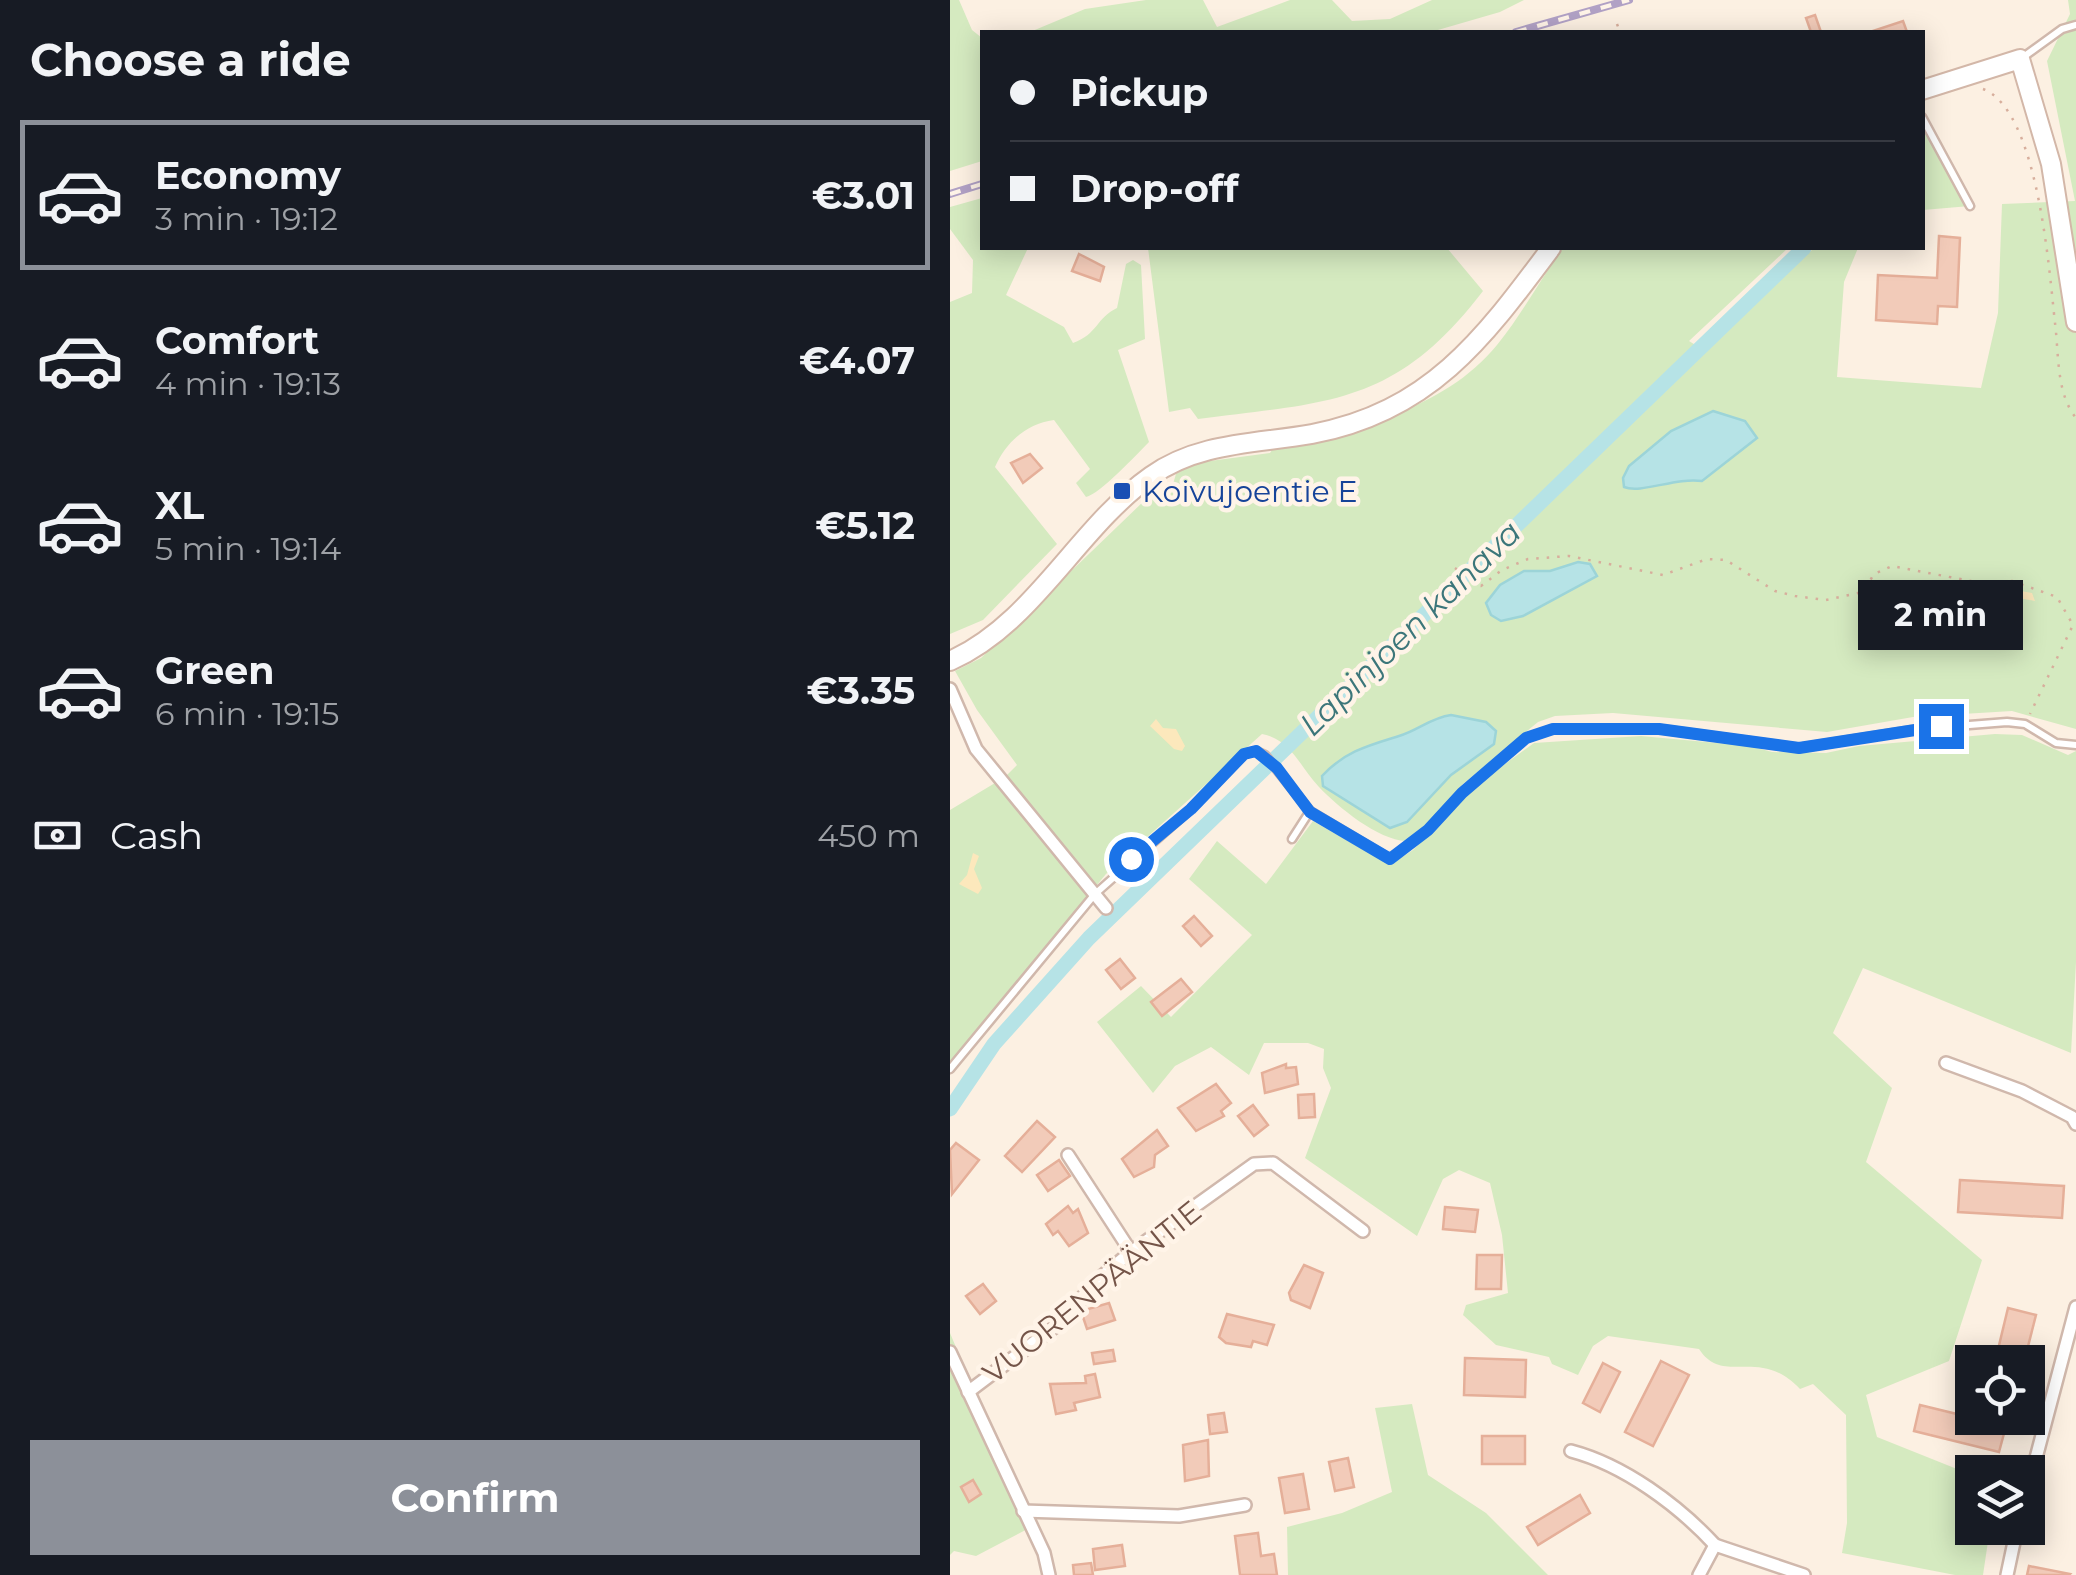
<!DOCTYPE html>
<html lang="en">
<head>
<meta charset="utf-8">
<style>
	:root { --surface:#171b24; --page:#20242c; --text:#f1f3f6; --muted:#9ea1a6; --line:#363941; --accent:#8c9099 }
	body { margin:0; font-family:Montserrat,sans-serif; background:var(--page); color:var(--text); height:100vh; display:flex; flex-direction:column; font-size:38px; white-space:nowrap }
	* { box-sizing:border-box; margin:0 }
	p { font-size:32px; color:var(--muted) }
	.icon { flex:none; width:55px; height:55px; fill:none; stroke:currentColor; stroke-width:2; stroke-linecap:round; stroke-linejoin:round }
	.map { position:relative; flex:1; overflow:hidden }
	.drawer { display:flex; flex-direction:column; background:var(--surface); width:950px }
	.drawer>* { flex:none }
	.top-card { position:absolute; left:30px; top:30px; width:945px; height:220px; border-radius:0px; box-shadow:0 5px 25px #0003; display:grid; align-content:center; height:220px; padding:0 30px; background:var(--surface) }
	.fabs { position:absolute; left:1005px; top:1345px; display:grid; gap:20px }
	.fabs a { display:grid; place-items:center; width:90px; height:90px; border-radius:0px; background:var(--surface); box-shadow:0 5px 25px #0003; font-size:50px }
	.end { position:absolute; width:45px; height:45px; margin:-22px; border:12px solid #1a73e8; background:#fff; box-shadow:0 0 0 5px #fff }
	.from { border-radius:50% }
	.bubble { position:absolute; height:70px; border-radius:0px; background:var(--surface); box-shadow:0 5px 25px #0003; font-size:32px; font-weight:700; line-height:70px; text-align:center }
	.top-card b { display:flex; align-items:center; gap:35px; height:95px; font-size:38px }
	.top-card b+b { border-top:2px solid var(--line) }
	.top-card i { width:25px; height:25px; background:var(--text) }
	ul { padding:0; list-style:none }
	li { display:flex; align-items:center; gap:30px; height:150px; margin:0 20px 15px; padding:0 10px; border:5px solid transparent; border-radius:0px }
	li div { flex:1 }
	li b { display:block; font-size:38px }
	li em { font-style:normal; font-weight:700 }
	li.on { border-color:var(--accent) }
	li>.icon { width:90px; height:90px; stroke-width:1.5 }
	h2 { padding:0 30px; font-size:45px; line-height:120px }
	.pay { display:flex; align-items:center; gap:25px; height:110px; padding:0 30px; font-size:38px }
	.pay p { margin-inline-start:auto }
	.primary-button { display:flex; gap:20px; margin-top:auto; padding:20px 30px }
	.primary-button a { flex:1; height:115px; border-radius:0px; background:var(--accent); color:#fff; font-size:40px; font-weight:700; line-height:115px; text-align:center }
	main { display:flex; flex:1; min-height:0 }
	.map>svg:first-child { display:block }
</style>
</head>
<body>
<main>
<section class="drawer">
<h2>Choose a ride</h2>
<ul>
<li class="on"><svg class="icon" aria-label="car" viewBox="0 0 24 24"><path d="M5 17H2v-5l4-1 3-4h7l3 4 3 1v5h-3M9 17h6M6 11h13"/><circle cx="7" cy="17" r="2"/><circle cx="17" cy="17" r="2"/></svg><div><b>Economy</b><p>3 min · 19:12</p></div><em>€3.01</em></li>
<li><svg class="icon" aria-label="car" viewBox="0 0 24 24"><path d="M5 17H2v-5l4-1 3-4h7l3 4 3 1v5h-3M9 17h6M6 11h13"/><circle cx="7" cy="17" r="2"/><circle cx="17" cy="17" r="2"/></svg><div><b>Comfort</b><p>4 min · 19:13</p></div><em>€4.07</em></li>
<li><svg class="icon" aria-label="car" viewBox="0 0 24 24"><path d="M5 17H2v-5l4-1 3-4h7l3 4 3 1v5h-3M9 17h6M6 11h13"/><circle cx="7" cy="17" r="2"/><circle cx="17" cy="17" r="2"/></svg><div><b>XL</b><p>5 min · 19:14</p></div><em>€5.12</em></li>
<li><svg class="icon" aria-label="car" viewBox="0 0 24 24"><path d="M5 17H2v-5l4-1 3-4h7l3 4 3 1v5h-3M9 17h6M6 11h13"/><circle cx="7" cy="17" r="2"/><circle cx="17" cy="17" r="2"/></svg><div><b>Green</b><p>6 min · 19:15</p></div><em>€3.35</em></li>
</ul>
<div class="pay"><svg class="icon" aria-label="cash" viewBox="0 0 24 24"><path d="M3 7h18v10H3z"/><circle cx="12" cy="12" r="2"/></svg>Cash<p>450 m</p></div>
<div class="primary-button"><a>Confirm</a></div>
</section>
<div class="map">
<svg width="1126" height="1575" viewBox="0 0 1126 1575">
	<rect width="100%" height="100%" fill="#fcf0e2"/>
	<g fill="#d5eac0">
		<polygon points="0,0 9,0 22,30 32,38 32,161 0,171"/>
		<polygon points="196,0 253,0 267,27 340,0 382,0 402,21 440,19 482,0 574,0 550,12 481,32 80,32 135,9"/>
		<path d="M1118 0H1126V729L1062 711 963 717 877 732 663 713 605 716 588 722 513 784 474 829 456 841C428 840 388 807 369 787 349 766 342 740 312 734L156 874 0 1062V810L55 777 67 765 27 710 5 671 31 658 196 499 223 484 226 474 245 463 320 453 324 447C403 429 493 411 547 345 572 314 590 280 613 248H838L739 341 755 351 864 248H908L894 282 887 377 1031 388 1048 313 1052 204 1125 201 1097 61 1120 14Z"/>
		<polygon points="972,117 1020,206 973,210"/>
		<path d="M32 198V248H78L56 295 114 327 123 343C148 334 146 318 167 308L176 264 183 260 191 265 195 339 168 350 199 442C186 455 150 494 136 497L126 483 140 469 104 420C76 424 56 442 45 467L107 544 33 620 0 634V302L22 293 23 260 0 229V207Z"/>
		<path d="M198 248H497L533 291C446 405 380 402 248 419L240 408 219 412Z"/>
		<path d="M1045 734 1072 735 1118 755 1126 751V962L1121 1053 913 968 883 1033 942 1088 916 1162 1032 1260 999 1361 916 1395 927 1437 1022 1475V1528H1040L1033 1575H1005L892 1553 897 1523 896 1415 863 1384 850 1389C808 1345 774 1387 749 1349L658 1336 643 1346 628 1375 602 1364 599 1357 546 1345 513 1315 516 1305 558 1293 552 1235 540 1183 509 1170 493 1179 467 1236 355 1158 381 1088 373 1068 374 1049 358 1043H314L299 1075 261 1047 225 1066 203 1093 147 1022 191 986 221 1017 302 935 239 879 267 841 316 884 363 821 440 865 463 850 530 782 584 743 691 736 800 746 822 752 876 753 909 746Z"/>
		<polygon points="0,1333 61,1478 87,1524 26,1556 4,1551 0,1555"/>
		<polygon points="462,1404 478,1475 536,1513 598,1575 338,1575 337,1527 392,1513 442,1492 425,1408"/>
	</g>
	<g fill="#fce8bc">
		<polygon points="1055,588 1082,593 1085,601 1062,597 1042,602 1045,592"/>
		<polygon points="206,719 213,728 226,729 235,746 232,751 224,749 200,726"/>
		<polygon points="23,853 29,856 24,869 32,888 28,894 9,884 17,875"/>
	</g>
	<g fill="#b6e3e6" stroke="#9cd4d8" stroke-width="2.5">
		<path d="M763 411 795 421 807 438 752 481C726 477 691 494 674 487L673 478 679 466 721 431Z"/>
		<polygon points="628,562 640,564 647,576 573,616 551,621 541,615 536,603 550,585 574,571 600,571"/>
		<path d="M501 715 536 722 546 731 544 744 501 775 457 822 440 828 373 786 372 776C395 751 420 745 449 736 469 730 480 718 501 715Z"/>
	</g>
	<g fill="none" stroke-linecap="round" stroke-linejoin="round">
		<polyline stroke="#b6e3e6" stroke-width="15" points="0,1109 44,1044 139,938 854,248"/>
	</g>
	<g fill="#f2cbb9" stroke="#e5af99" stroke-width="2.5">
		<polygon points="865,15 871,32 861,32 856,18"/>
		<polygon points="953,21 957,32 920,32"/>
		<polygon points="989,236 1010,238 1007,307 988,306 987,324 926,320 928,275 987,278"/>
		<polygon points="129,254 154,267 150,281 122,271"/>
		<polygon points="80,454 92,468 73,483 61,463"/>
		<polygon points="244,916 262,936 251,946 233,926"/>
		<polygon points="170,959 185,978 171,989 156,970"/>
		<polygon points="231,979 242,992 212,1016 201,1002"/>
		<polygon points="336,1064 336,1068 346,1067 348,1084 315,1093 312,1073"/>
		<polygon points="266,1084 281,1103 271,1111 274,1116 246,1131 228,1108"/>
		<polygon points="364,1094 365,1117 349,1118 348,1095"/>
		<polygon points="303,1105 318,1125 304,1136 288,1116"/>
		<polygon points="87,1121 105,1137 72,1172 55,1156"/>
		<polygon points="207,1130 218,1146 205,1155 204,1167 184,1177 172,1159"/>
		<polygon points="6,1143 29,1160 2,1194 0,1150"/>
		<polygon points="109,1160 120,1176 98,1191 87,1175"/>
		<polygon points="1010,1180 1114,1186 1112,1218 1008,1212"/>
		<polygon points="118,1206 123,1213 128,1209 138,1233 119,1246 108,1231 103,1235 96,1224"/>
		<polygon points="495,1207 528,1210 525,1232 493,1229"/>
		<polygon points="527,1255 552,1255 551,1289 526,1289"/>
		<polygon points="354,1265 373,1273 360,1308 341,1300 339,1293"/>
		<polygon points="33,1284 46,1301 30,1314 16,1296"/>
		<polygon points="159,1303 165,1320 137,1329 131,1311"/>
		<polygon points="1058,1308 1086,1315 1074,1362 1045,1362"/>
		<polygon points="277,1314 324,1325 317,1345 303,1341 301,1347 276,1343 269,1337"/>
		<polygon points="163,1350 165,1361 144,1364 142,1353"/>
		<polygon points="515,1358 576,1360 575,1397 514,1395"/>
		<polygon points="711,1361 739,1375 703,1446 675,1432"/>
		<polygon points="653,1363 670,1372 650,1412 633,1403"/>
		<polygon points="145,1374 150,1397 124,1403 126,1410 106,1414 100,1384 136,1383 135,1376"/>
		<polygon points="970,1405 1056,1426 1049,1452 964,1431"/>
		<polygon points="274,1413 277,1432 260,1434 258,1415"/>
		<rect x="532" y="1436" width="43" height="28"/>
		<polygon points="258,1440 259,1476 235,1481 233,1445"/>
		<polygon points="398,1458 404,1487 385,1491 379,1462"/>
		<polygon points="353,1474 359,1509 335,1513 329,1478"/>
		<polygon points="23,1480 31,1494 19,1502 11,1487"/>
		<polygon points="630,1495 640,1513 588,1545 577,1527"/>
		<polygon points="308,1533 311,1556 324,1554 327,1575 290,1575 285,1536"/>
		<polygon points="172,1545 175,1566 145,1570 143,1549"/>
		<polygon points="141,1563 143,1575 124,1575 123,1565"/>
		<polygon points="1079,1566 1120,1574 1119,1575 1077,1575"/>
	</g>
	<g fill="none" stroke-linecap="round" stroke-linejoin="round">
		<defs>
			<g id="service">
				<polyline points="1072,58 1112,29 1126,25"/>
				<polyline points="972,117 1020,206"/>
				<polyline points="342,839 360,811"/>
				<polyline points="0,1069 145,894 241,809 294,754 306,751 315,755 360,811 440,859 478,830 512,793 576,738 603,729 709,729 849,748 969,729 1057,722 1075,724 1106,743 1126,745"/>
			</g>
			<g id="minor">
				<polyline points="0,689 26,749 156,908"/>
				<polyline points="996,1063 1072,1091 1122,1117 1126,1124"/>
				<polyline points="118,1155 181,1252"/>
				<polyline points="0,1352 94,1553 99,1575"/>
				<polyline points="18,1392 115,1319 144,1283 181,1252 304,1164 323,1163 413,1231"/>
				<path d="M621 1451C674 1465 728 1505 765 1545"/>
				<polyline points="1078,1488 1126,1307"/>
				<polyline points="73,1511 229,1516 295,1505"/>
				<polyline points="749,1575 765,1545 854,1575"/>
				<polyline points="1057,1575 1067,1528"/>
			</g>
			<g id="secondary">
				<polyline points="972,90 1070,59 1101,164 1126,322"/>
				<path d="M0 661C85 623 127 528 201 476 249 442 306 444 362 434 480 412 534 338 601 248"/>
			</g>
		</defs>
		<use href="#service" stroke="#d0b8ac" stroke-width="11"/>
		<use href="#minor" stroke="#d0b8ac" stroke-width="16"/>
		<use href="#secondary" stroke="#d3b7a8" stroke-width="22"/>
		<g stroke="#d7ae9c" stroke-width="2.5" stroke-dasharray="2.5 8" stroke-linecap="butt">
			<polyline points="667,24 670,32"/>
			<path d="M1033 89C1088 110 1099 269 1105 323 1109 354 1106 393 1126 418"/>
			<polyline points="505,568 531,586 552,570 578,559 619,556 713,575 757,559 776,560 825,591 845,596 876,600 913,592 924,574 942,566 1031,583 1062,581 1107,597 1123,625 1080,714"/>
		</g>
		<use href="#service" stroke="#fff" stroke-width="6"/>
		<use href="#minor" stroke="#fff" stroke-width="11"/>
		<use href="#secondary" stroke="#fff" stroke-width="18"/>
		<defs>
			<g id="rail">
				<polyline points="566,32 679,0"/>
				<polyline points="0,194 32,184"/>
			</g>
		</defs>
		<use href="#rail" stroke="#b1a1c5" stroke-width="8"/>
		<use href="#rail" stroke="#fff4e8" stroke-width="4" stroke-dasharray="11" stroke-linecap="butt"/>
	</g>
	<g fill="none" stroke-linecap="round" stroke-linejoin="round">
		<polyline stroke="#1a73e8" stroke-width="12" points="181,859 241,809 294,754 306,751 327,768 360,812 440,859 478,830 512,793 576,738 603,729 709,729 849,748 991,726"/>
	</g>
	<rect fill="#1a4fb4" stroke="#fff4e8" stroke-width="4" x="162" y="481" width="20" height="20" rx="5"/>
	<g text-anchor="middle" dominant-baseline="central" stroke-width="9" stroke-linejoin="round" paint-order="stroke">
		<g font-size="30" fill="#164399" stroke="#fff4e8" text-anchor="start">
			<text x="192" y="491">Koivujoentie E</text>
		</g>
		<g font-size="30" fill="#745448" stroke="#fff4e8">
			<text transform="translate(142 1292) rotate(-39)">VUORENPÄÄNTIE</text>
		</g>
		<g font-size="32" font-style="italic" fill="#3c767a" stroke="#fff4e8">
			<text transform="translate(460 628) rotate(-44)">Lapinjoen kanava</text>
		</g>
	</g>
</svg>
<div class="fabs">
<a><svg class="icon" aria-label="locate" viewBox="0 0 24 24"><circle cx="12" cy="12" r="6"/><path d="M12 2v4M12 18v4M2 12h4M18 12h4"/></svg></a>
<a><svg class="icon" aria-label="layers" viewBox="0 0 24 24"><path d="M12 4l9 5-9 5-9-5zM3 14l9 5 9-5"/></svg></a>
</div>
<i class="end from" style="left:181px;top:859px"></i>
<i class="end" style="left:991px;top:726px"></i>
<div class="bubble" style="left:908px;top:580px;width:165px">2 min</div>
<div class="top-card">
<b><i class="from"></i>Pickup</b>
<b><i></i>Drop-off</b>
</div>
</div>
</main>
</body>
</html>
